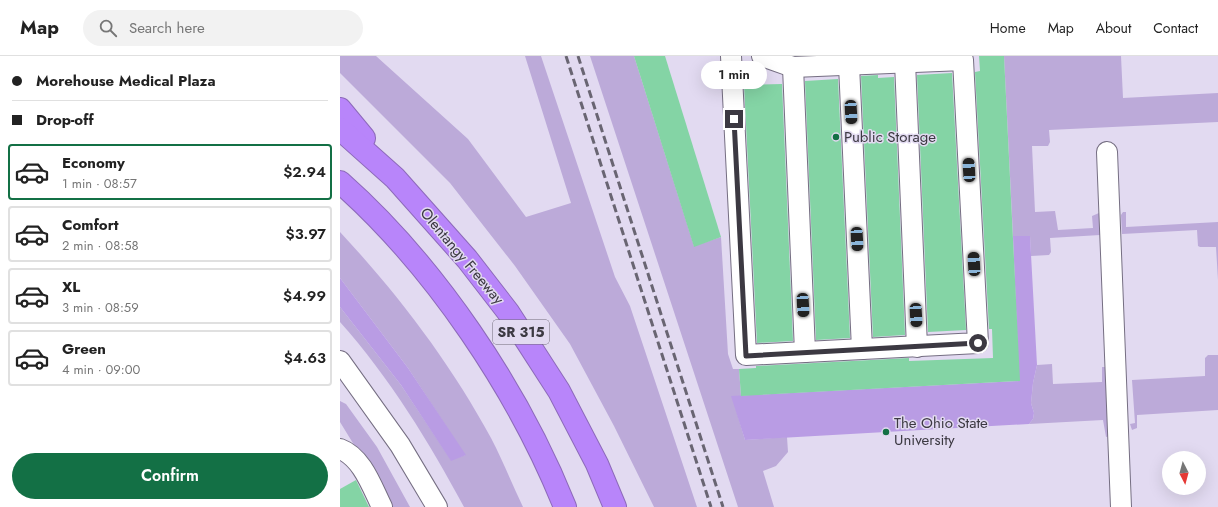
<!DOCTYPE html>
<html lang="en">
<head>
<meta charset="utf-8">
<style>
	:root { --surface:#fff; --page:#f2f2f2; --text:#222; --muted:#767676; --line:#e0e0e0; --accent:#137045 }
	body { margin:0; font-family:Jost,sans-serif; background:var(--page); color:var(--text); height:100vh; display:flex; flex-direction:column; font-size:15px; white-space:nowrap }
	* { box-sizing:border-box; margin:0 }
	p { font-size:13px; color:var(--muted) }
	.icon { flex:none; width:22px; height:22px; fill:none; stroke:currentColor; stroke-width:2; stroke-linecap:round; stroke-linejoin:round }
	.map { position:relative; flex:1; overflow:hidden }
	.drawer { display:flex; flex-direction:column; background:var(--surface); width:340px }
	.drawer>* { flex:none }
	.top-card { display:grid; align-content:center; height:88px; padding:0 12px; background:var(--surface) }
	.needle { width:26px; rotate:174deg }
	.tools { position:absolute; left:822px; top:395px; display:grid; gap:8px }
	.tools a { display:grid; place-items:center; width:44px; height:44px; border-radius:50%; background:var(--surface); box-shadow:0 4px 16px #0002; font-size:20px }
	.end { position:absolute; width:18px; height:18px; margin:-9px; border:5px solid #3c3942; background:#fff; box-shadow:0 0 0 2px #fff }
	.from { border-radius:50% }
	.bubble { position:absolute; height:28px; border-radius:14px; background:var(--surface); box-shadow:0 4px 16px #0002; font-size:13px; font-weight:600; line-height:28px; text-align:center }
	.car { position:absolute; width:12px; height:24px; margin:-12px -6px; border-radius:5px; box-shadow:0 0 3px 1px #0007; background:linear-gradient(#222 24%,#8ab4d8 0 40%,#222 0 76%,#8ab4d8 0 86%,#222 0) }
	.top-card b { display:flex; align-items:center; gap:14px; height:38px; font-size:15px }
	.top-card b+b { border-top:1px solid var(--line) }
	.top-card i { width:10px; height:10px; background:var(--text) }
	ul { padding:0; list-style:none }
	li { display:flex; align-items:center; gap:12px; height:56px; margin:0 8px 6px; padding:0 4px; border:2px solid var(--line); border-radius:4px }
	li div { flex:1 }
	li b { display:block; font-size:15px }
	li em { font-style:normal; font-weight:600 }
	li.selected { border-color:var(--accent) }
	li>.icon { width:36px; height:36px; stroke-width:1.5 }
	.cta { display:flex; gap:8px; margin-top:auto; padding:8px 12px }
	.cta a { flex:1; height:46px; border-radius:24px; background:var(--accent); color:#fff; font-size:16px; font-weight:600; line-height:46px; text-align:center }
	header { display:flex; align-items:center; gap:24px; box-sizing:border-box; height:56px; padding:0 20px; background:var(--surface); border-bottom:1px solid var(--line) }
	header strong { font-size:19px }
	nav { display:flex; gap:22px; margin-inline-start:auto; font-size:14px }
	.search { width:280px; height:36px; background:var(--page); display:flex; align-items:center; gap:10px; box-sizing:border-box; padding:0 14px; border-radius:22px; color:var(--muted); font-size:15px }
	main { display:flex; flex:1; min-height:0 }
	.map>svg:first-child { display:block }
</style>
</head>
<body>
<header>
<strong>Map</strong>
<div class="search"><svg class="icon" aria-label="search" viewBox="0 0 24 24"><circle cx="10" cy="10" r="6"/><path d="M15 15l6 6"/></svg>Search here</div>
<nav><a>Home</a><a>Map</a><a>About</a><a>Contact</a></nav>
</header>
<main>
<section class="drawer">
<div class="top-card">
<b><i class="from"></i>Morehouse Medical Plaza</b>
<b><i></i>Drop-off</b>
</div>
<ul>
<li class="selected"><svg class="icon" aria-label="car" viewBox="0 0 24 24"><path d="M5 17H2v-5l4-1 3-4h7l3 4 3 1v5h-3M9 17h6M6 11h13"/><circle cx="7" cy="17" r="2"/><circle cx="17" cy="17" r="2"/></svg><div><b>Economy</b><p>1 min · 08:57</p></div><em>$2.94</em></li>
<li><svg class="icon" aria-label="car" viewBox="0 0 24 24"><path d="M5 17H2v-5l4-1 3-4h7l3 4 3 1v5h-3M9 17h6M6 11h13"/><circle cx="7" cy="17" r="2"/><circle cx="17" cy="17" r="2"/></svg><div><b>Comfort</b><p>2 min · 08:58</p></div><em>$3.97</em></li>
<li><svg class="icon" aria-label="car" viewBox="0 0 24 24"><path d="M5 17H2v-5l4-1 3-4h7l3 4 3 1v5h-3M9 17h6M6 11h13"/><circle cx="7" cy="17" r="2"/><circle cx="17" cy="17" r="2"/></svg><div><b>XL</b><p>3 min · 08:59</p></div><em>$4.99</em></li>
<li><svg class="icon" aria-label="car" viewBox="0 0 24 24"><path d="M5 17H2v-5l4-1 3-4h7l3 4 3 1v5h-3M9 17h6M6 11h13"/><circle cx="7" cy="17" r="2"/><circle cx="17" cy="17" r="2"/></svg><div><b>Green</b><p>4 min · 09:00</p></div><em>$4.63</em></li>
</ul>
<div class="cta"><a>Confirm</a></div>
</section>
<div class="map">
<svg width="878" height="451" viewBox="0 0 878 451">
	<rect width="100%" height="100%" fill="#e2daf1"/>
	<g fill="#bcaad9">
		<polygon points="0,0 36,0 128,83 186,161 231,147 185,0 201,0 275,221 290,250 357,451 314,451 274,370 230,288 175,210 110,127 0,17"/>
		<polygon points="250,0 294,0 354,190 381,181 388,298 393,313 399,313 401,340 392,340 405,384 447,381 448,396 436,410 423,415 434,451 398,451"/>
		<polygon points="664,0 781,0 783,42 878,37 878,66 709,74 710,86 708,90 692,90 695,156 715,155 718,174 753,172 752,160 759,157 761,159 762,175 760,179 710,182 711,196 709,199 691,200 690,180 673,180"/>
		<polygon points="783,156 786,156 786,171 878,166 878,224 876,191 860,191 858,190 857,174 782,178 781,159"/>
		<path d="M0 176C58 238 111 308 151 382 163 405 172 428 183 451H124C89 386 50 322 0 266V251L61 329 111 404 125 399 68 312 0 222Z"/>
		<polygon points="868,299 878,299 878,354 797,359 797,372 792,374 790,368 795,367 792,324 865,320 865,302"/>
		<polygon points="712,308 713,328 762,326 762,311 767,311 770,380 766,381 763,364 689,368 693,363 694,357 691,347 693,327 697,309"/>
		<polygon points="0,345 6,348 37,391 70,451 48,451 30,415 0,366"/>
	</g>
	<g fill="#b99ce4">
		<polygon points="673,180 690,180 697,309 693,327 691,347 694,357 693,363 689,368 405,384 391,340 679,325"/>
		<polygon points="0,222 68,312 126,399 111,405 61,329 0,251"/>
	</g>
	<g fill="#84d4a5">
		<polygon points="294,0 325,0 381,181 354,191"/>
		<polygon points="639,0 664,0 680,325 401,340 399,313 416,312 416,310 569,302 569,305 653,302 652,273 649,273 635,16 640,15"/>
		<polygon points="612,17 626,274 588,276 577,19"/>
		<polygon points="538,19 538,22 554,21 565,279 533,281 521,20"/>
		<polygon points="498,23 510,282 476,284 465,25"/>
		<polygon points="442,28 453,285 417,287 404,29"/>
		<polygon points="16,424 29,451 0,451 0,433"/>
	</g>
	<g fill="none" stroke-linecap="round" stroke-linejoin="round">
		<defs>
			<g id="minor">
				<polyline points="391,0 406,299 638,287 623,4 453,11 422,0"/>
				<polyline points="565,6 577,291"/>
				<polyline points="509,9 522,293"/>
				<polyline points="453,11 465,296"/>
				<polyline points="767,96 781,451"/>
				<polyline points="0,305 60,389 97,451"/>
				<path d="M0 393C22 401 32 431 42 451"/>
			</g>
			<g id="highway">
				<polyline points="0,53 24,82"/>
				<polyline points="0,73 55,122 127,203 168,256 219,335 257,408 275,451"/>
				<path d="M0 126C95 210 178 334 225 451"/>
			</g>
		</defs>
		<use href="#minor" stroke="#756e82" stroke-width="22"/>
		<use href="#highway" stroke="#8d6aba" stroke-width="24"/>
		<use href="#minor" stroke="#fff" stroke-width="20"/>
		<use href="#highway" stroke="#b885fa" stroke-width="22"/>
		<g stroke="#696572" stroke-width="3" stroke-dasharray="8 4" stroke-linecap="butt">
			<polyline points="226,0 371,451"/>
			<polyline points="238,0 383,451"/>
		</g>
	</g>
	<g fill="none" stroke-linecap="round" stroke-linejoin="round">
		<polyline stroke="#3c3942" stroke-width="5" points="394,63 406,300 638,287"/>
	</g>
	<g fill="#137045" stroke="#e2daf1" stroke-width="1.5">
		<circle cx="496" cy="81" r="4"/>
		<circle cx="546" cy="376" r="4"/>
	</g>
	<g text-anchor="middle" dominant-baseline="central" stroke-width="3" stroke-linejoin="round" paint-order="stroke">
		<rect fill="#e2daf1" stroke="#6e6976" stroke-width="1" x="153" y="264" width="56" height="24" rx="3"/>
		<g font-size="14" font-weight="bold" fill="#3c3942">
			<text x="181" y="276">SR 315</text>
		</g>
		<g font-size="15" fill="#3c3942" stroke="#e2daf1" text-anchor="start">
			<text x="504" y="81">Public Storage</text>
			<text x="554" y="367">The Ohio State<tspan x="554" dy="17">University</tspan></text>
		</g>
		<g font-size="15" fill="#3c3942" stroke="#e2daf1">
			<text transform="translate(122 200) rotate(50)">Olentangy Freeway</text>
		</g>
	</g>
</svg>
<div class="tools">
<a><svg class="needle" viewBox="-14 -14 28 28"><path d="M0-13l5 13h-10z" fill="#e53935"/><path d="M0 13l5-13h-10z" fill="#767676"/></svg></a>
</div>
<i class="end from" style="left:638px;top:287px"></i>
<i class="end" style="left:394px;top:63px"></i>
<div class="bubble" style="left:361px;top:5px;width:66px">1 min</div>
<i class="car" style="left:511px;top:56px;rotate:177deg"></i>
<i class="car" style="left:629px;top:114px;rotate:357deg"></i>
<i class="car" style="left:517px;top:183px;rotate:177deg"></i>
<i class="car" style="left:634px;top:208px;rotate:357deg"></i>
<i class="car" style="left:463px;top:249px;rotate:177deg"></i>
<i class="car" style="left:576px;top:259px;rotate:177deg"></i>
</div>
</main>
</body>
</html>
